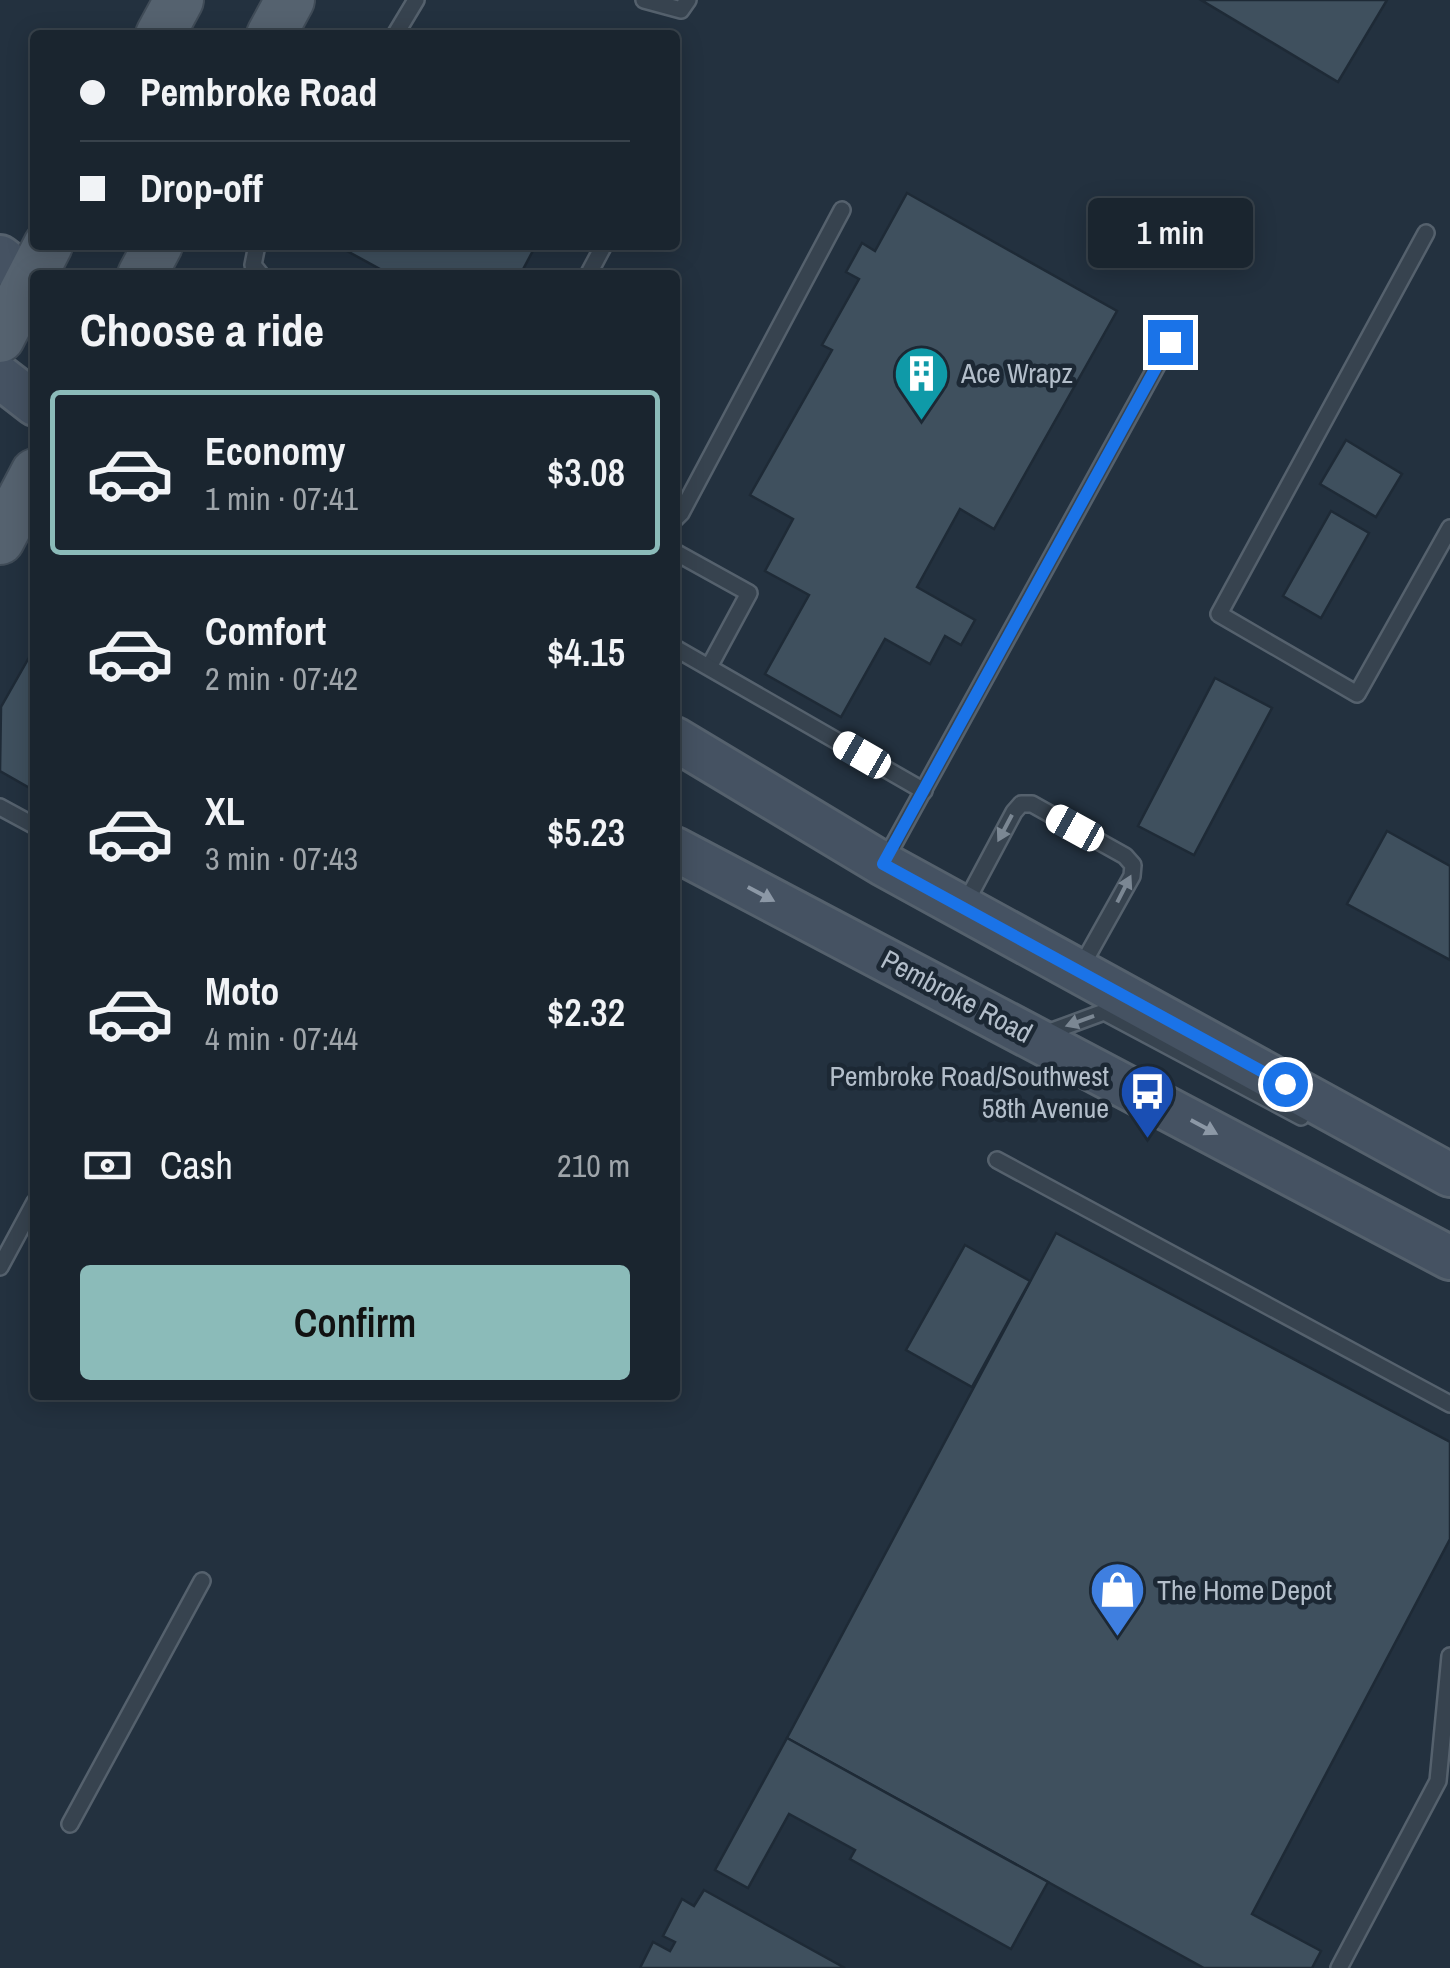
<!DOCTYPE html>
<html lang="en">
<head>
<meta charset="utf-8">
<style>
	:root { --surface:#1a252f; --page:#27313b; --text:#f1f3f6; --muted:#9fa5aa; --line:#38424b; --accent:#8bbbb9 }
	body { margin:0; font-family:"Archivo Narrow",sans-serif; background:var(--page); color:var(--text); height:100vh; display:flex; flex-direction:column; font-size:38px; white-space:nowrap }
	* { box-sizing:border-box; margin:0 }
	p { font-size:32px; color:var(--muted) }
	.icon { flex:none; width:55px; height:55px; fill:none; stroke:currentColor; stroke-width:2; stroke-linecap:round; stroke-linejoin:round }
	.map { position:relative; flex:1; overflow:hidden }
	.sheet { position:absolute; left:30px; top:270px; width:650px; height:1130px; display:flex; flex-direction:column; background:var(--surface); border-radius:10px; box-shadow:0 5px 25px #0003,0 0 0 2px var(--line) }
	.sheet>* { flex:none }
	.banner { position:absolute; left:30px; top:30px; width:650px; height:220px; border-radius:10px; box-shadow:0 5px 25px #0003,0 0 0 2px var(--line); display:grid; align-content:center; height:220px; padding:0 50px; background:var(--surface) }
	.end { position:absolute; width:45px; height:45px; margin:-22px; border:12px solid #1a73e8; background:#fff; box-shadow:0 0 0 5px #fff }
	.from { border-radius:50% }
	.bubble { position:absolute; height:70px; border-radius:10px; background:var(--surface); box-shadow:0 5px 25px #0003,0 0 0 2px var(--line); font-size:32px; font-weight:600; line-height:70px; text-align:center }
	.car { position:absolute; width:30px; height:60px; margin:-30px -15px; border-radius:12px; box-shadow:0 0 8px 2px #0007; background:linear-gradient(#fff 24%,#345 0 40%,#fff 0 76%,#345 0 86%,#fff 0) }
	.banner b { display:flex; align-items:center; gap:35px; height:95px; font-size:38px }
	.banner b+b { border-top:2px solid var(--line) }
	.banner i { width:25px; height:25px; background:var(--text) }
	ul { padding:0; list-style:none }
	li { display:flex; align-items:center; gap:30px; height:165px; margin:0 20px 15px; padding:0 30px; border:5px solid transparent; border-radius:10px }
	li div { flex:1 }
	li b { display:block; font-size:38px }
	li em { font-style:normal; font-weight:600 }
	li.active { border-color:var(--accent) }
	li>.icon { width:90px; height:90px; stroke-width:1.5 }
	h2 { padding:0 50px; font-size:45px; line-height:120px }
	.pay { display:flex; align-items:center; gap:25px; height:110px; padding:0 50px; font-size:38px }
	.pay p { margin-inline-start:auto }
	.cta { display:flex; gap:20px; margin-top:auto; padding:20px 50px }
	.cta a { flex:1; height:115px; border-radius:10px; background:var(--accent); color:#111; font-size:40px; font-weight:600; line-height:115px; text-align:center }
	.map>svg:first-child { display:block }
</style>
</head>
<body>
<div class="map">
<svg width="1450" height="1968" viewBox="0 0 1450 1968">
	<rect width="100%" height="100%" fill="#23313f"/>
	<g fill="#3f505e" stroke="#1e2a36" stroke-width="2.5">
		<polygon points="1201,0 1387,0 1338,82"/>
		<polygon points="907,193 1117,311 994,529 960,509 917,587 975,620 961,645 945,636 930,664 885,639 841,717 765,674 809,595 765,571 793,519 750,495 832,350 822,345 859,279 846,272 862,243 875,251"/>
		<polygon points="336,245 536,245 520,275 391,275"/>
		<polygon points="1346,440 1402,474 1376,517 1320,484"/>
		<polygon points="1331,511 1369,533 1321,618 1283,596"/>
		<polygon points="35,647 35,791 0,771 1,707"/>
		<polygon points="1215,678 1272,708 1194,855 1138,826"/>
		<polygon points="1387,831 1450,866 1450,960 1347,904"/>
		<polygon points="1056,1233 1450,1442 1450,1539 1252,1914 1321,1951 1312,1968 1204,1968 787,1738"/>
		<polygon points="965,1245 1030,1281 972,1387 906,1350"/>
		<polygon points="787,1738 1048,1882 1011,1949 850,1859 855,1850 789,1814 748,1888 715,1870"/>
		<polygon points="704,1890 845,1968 640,1968 653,1942 670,1951 675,1942 663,1936 682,1899 694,1906"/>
	</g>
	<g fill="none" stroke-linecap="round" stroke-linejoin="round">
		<defs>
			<g id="lane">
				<polyline points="644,0 681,10 688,0"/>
				<polyline points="395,35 416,0"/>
				<polyline points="1426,233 1219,614 1357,694 1450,528"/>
				<polyline points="257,245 253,265 261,275"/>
				<polyline points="588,275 604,245"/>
				<polyline points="675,519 681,513 842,210"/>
				<polyline points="675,552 749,593 709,667"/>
				<polyline points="675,648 924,791"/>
				<polyline points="0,807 35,826"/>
				<polyline points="885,860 1170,342"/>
				<polyline points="965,904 1014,812 1021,804 1032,804 1125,856 1133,865 1132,876 1080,969"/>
				<polyline points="1044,1034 1104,1012 1301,1117"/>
				<polyline points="997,1160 1450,1404"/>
				<polyline points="0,1267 35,1202"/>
				<polyline points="70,1824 202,1581"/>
				<polyline points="1339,1968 1438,1781 1450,1656"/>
			</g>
			<g id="secondary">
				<polyline points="0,257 35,284"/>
				<polyline points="0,377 35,404"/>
				<polyline points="675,739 883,864 1450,1175"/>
				<polyline points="675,849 1450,1258"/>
			</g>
			<g id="primary">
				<polyline points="160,35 179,0"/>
				<polyline points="271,35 290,0"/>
				<polyline points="142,275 158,245"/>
				<polyline points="0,338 48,245"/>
				<polyline points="0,540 35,473"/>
			</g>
		</defs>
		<use href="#lane" stroke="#55616d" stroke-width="20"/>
		<use href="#secondary" stroke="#55616d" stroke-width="48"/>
		<use href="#primary" stroke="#404c58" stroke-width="52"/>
		<use href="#lane" stroke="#37434f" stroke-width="15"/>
		<use href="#secondary" stroke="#455262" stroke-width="42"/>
		<use href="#primary" stroke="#55626f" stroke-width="48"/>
	</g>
	<defs><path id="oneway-solid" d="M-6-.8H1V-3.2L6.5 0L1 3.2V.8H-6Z" transform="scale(2.5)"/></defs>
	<g fill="#7b8793">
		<use href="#oneway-solid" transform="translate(1005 828) rotate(118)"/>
		<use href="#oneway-solid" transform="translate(1124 889) rotate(-63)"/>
		<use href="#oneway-solid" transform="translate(1080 1021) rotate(160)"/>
	</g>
	<g fill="#8c98a6">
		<use href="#oneway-solid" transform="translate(761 894) rotate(28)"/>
		<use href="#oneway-solid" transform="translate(1204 1127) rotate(28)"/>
	</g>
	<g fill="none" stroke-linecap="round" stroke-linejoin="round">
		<polyline stroke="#1a73e8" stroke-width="12" points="1170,342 883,864 1285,1084"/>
	</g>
	<defs>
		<symbol id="building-pin" viewBox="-11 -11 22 30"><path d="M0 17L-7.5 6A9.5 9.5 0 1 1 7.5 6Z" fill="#0f9aa8" stroke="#1c2834"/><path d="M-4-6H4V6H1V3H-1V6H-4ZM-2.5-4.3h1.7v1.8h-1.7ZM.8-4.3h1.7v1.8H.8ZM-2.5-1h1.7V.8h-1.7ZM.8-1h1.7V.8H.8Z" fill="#fff"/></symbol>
		<symbol id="bus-pin" viewBox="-11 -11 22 30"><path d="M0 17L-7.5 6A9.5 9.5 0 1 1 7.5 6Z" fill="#1a4fb4" stroke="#1c2834"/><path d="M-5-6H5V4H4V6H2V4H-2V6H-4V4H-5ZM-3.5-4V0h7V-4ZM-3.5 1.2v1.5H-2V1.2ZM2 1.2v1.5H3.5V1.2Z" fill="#fff"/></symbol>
		<symbol id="shop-pin" viewBox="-11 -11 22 30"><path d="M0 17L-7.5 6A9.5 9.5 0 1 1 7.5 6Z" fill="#3f7fe0" stroke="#1c2834"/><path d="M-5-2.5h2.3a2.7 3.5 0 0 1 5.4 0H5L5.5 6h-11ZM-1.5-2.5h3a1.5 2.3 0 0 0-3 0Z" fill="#fff"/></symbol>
	</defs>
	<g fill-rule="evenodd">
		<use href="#building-pin" x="890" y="342" width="63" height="86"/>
		<use href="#bus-pin" x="1116" y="1060" width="63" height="86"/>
		<use href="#shop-pin" x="1086" y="1558" width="63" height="86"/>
	</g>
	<g text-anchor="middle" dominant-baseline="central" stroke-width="9" stroke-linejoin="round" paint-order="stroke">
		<g font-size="28" fill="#b3beca" stroke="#1c2834" text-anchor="start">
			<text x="961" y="373">Ace Wrapz</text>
			<text x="1109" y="1076" text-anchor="end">Pembroke Road/Southwest<tspan x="1109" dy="32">58th Avenue</tspan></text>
			<text x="1157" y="1590">The Home Depot</text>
		</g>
		<g font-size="28" fill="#b3beca" stroke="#1c2834">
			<text transform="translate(957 996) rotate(28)">Pembroke Road</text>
		</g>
	</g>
</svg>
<i class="end from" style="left:1285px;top:1084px"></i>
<i class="end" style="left:1170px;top:342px"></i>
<div class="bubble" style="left:1088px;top:198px;width:165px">1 min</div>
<i class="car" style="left:862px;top:755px;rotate:300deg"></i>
<i class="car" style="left:1075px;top:828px;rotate:299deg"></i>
<div class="banner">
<b><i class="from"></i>Pembroke Road</b>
<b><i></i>Drop-off</b>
</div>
<section class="sheet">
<h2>Choose a ride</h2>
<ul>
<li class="active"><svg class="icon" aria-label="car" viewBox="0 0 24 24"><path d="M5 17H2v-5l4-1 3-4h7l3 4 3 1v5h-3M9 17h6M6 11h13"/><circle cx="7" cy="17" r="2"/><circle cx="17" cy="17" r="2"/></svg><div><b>Economy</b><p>1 min · 07:41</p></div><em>$3.08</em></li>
<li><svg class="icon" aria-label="car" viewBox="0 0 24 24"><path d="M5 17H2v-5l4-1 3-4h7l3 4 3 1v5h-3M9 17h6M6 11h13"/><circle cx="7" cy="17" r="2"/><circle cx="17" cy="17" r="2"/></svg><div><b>Comfort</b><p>2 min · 07:42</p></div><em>$4.15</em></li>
<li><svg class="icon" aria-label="car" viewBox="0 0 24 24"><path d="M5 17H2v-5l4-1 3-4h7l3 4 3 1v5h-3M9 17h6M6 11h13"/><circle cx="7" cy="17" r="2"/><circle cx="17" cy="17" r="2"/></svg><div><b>XL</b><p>3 min · 07:43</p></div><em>$5.23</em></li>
<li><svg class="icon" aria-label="car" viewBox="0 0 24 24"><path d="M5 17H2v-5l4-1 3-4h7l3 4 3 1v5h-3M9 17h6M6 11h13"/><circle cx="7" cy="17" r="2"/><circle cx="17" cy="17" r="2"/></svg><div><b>Moto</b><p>4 min · 07:44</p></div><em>$2.32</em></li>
</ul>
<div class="pay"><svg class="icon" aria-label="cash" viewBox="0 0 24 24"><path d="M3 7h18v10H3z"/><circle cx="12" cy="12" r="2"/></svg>Cash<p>210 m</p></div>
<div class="cta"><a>Confirm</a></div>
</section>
</div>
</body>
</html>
